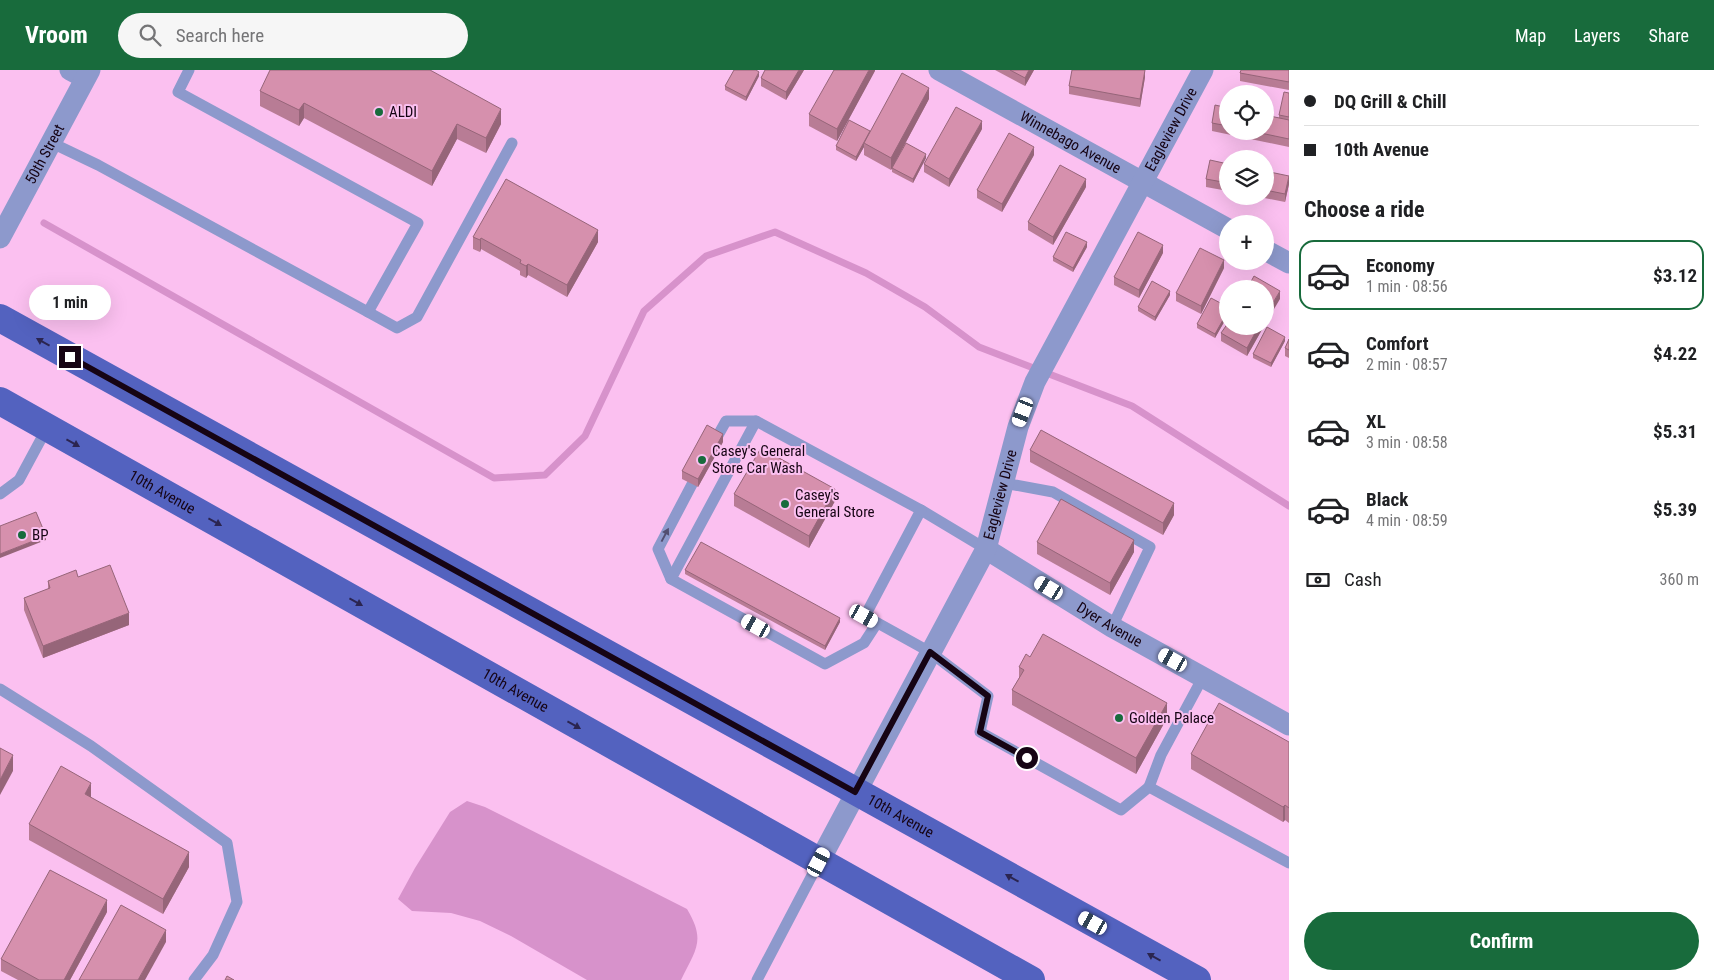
<!DOCTYPE html>
<html lang="en">
<head>
<meta charset="utf-8">
<style>
	:root { --surface:#fff; --page:#f6f6f6; --text:#202124; --muted:#757577; --line:#e0e0e0; --accent:#186b3c }
	body { margin:0; font-family:"Roboto Condensed",sans-serif; background:var(--page); color:var(--text); height:100vh; display:flex; flex-direction:column; font-size:19px; white-space:nowrap }
	* { box-sizing:border-box; margin:0 }
	p { font-size:16px; color:var(--muted) }
	.icon { flex:none; width:28px; height:28px; fill:none; stroke:currentColor; stroke-width:2; stroke-linecap:round; stroke-linejoin:round }
	.map { position:relative; flex:1; overflow:hidden }
	.side { display:flex; flex-direction:column; background:var(--surface); width:425px }
	.side>* { flex:none }
	.banner { display:grid; align-content:center; height:110px; padding:0 15px; background:var(--surface) }
	.controls { position:absolute; left:1219px; top:15px; display:grid; gap:10px }
	.controls a { display:grid; place-items:center; width:55px; height:55px; border-radius:50%; background:var(--surface); box-shadow:0 5px 20px #0002; font-size:25px }
	.end { position:absolute; width:22px; height:22px; margin:-11px; border:6px solid #160414; background:#fff; box-shadow:0 0 0 2px #fff }
	.from { border-radius:50% }
	.bubble { position:absolute; height:35px; border-radius:18px; background:var(--surface); box-shadow:0 5px 20px #0002; font-size:16px; font-weight:700; line-height:35px; text-align:center }
	.car { position:absolute; width:15px; height:30px; margin:-15px -8px; border-radius:6px; box-shadow:0 0 4px 1px #0007; background:linear-gradient(#fff 24%,#345 0 40%,#fff 0 76%,#345 0 86%,#fff 0) }
	.banner b { display:flex; align-items:center; gap:18px; height:48px; font-size:19px }
	.banner b+b { border-top:1px solid var(--line) }
	.banner i { width:12px; height:12px; background:var(--text) }
	ul { padding:0; list-style:none }
	li { display:flex; align-items:center; gap:15px; height:70px; margin:0 10px 8px; padding:0 5px; border:2px solid transparent; border-radius:15px }
	li div { flex:1 }
	li b { display:block; font-size:19px }
	li em { font-style:normal; font-weight:700 }
	li.selected { border-color:var(--accent) }
	li>.icon { width:45px; height:45px; stroke-width:1.5 }
	h2 { padding:0 15px; font-size:22px; line-height:60px }
	.pay { display:flex; align-items:center; gap:12px; height:55px; padding:0 15px; font-size:19px }
	.pay p { margin-inline-start:auto }
	.action { display:flex; gap:10px; margin-top:auto; padding:10px 15px }
	.action a { flex:1; height:58px; border-radius:30px; background:var(--accent); color:#fff; font-size:20px; font-weight:700; line-height:58px; text-align:center }
	header { display:flex; align-items:center; gap:30px; box-sizing:border-box; height:70px; padding:0 25px; background:var(--accent); color:#fff }
	header strong { font-size:24px }
	nav { display:flex; gap:28px; margin-inline-start:auto; font-size:18px }
	.search { width:350px; height:45px; background:var(--page); display:flex; align-items:center; gap:12px; box-sizing:border-box; padding:0 18px; border-radius:28px; color:var(--muted); font-size:19px }
	main { display:flex; flex:1; min-height:0 }
	.map>svg:first-child { display:block }
</style>
</head>
<body>
<header>
<strong>Vroom</strong>
<div class="search"><svg class="icon" aria-label="search" viewBox="0 0 24 24"><circle cx="10" cy="10" r="6"/><path d="M15 15l6 6"/></svg>Search here</div>
<nav><a>Map</a><a>Layers</a><a>Share</a></nav>
</header>
<main>
<div class="map">
<svg width="1289" height="910" viewBox="0 0 1289 910">
	<rect width="100%" height="100%" fill="#fbc0f0"/>
	<path fill="#d792cb" d="M467 731 485 737 687 839C706 871 696 879 681 910H587L511 866 480 851 451 843 412 841 398 829 415 798 450 742Z"/>
	<g fill="none" stroke-linecap="round" stroke-linejoin="round">
		<polyline stroke="#d792cb" stroke-width="7" points="44,153 494,408 545,405 585,366 644,241 706,186 775,162 866,203 925,237 979,277 1132,336 1289,436"/>
		<g stroke="#8d99cc" stroke-width="11">
			<polyline points="52,73 98,95 368,242 418,153 178,22 189,0"/>
			<polyline points="368,242 397,258 417,247 512,73"/>
			<polyline points="712,376 726,351 756,351"/>
			<polyline points="1004,413 1053,422 1150,477 1112,557"/>
			<polyline points="0,424 19,410 47,358"/>
			<polyline points="986,479 921,440 865,546 930,582 988,626 980,662 1121,740 1149,717 1289,793"/>
			<polyline points="671,509 658,479 699,401"/>
			<polyline points="877,553 864,573 825,594 671,509 756,351 921,440"/>
			<polyline points="0,619 91,676 227,773 237,832 213,885 194,910"/>
			<polyline points="1149,717 1161,685 1203,607"/>
			<polyline points="757,910 819,792"/>
		</g>
		<g stroke="#8d99cc" stroke-width="21">
			<polyline points="70,0 85,8"/>
			<path id="s1" d="M939 0 1228 159"/>
			<path id="s2" d="M0 168 90 0"/>
			<polyline points="1265,180 1289,193"/>
			<path id="s3" d="M986 479 1112 557 1289 655"/>
			<path id="s4" d="M819 792 986 479 1018 357 1035 312 1203 0"/>
		</g>
		<g stroke="#5362bf" stroke-width="28">
			<path id="s5" d="M0 248 1197 910"/>
			<path id="s6" d="M0 331 1031 910"/>
		</g>
	</g>
	<g fill="#b87c95">
		<polygon points="765,0 804,0 786,30 761,16 761,8"/>
		<polygon points="875,0 837,71 809,56 809,44"/>
		<polygon points="995,0 1034,0 1025,16"/>
		<polygon points="1289,0 1289,20 1240,11 1240,3"/>
		<polygon points="759,6 746,31 725,20 725,16"/>
		<polygon points="1145,7 1140,37 1069,24 1069,16"/>
		<polygon points="260,21 501,54 486,83 457,69 432,116 304,48 299,56 260,36"/>
		<polygon points="1289,23 1289,77 1212,61 1212,53 1228,38 1228,61 1265,61 1279,48 1279,45"/>
		<polygon points="929,29 891,100 864,85 864,77 856,91 836,80 836,76 870,61"/>
		<polygon points="982,59 949,117 924,102 924,94"/>
		<polygon points="1034,85 1002,142 977,128 977,120"/>
		<polygon points="926,88 913,113 892,102 892,98"/>
		<polygon points="1228,94 1228,121 1206,117 1206,109"/>
		<polygon points="1265,101 1289,114 1285,132 1254,126 1265,126"/>
		<polygon points="1086,117 1053,175 1028,160 1028,152"/>
		<polygon points="473,167 598,172 567,227 528,205 526,208 520,205 520,201 481,179 480,182 473,179"/>
		<polygon points="1087,177 1073,202 1053,191 1053,187"/>
		<polygon points="1163,183 1139,228 1114,215 1114,207"/>
		<polygon points="1224,198 1201,244 1176,231 1176,223"/>
		<polygon points="1170,225 1155,251 1138,241 1138,237"/>
		<polygon points="1228,237 1228,245 1215,268 1197,258 1197,254"/>
		<polygon points="1264,256 1247,286 1221,271 1221,263"/>
		<polygon points="1289,269 1289,288 1285,286 1285,278"/>
		<polygon points="1285,271 1271,297 1253,288 1253,284"/>
		<polygon points="723,372 698,417 682,409 682,401"/>
		<polygon points="1030,380 1174,445 1163,465 1030,392"/>
		<polygon points="734,424 835,431 809,478 734,436"/>
		<polygon points="1037,472 1134,482 1110,525 1037,484"/>
		<polygon points="685,500 840,552 825,580 685,504"/>
		<polygon points="78,507 129,555 43,588 24,540 24,528 48,519 48,511"/>
		<polygon points="1019,597 1167,648 1136,704 1012,635 1012,620 1019,608"/>
		<polygon points="1289,672 1289,753 1285,750 1283,752 1191,699 1191,684"/>
		<polygon points="91,728 189,797 163,844 29,770 29,754"/>
		<polygon points="107,842 70,910 18,910 1,901 1,889"/>
	</g>
	<g fill="#966579">
		<polygon points="799,0 804,0 786,30 786,22"/>
		<polygon points="869,0 875,0 875,1 837,71 837,59"/>
		<polygon points="1029,0 1034,0 1025,16 1025,8"/>
		<polygon points="1145,0 1145,7 1140,37 1140,29"/>
		<polygon points="759,2 759,6 746,31 746,27"/>
		<polygon points="929,18 929,29 891,100 891,88"/>
		<polygon points="304,33 304,48 299,56 299,40"/>
		<polygon points="501,39 501,54 486,83 486,68"/>
		<polygon points="982,51 982,59 949,117 949,109"/>
		<polygon points="457,54 457,69 432,116 432,101"/>
		<polygon points="870,61 864,73 864,77 856,91 856,87"/>
		<polygon points="1034,77 1034,85 1002,142 1002,134"/>
		<polygon points="926,84 926,88 913,113 913,109"/>
		<polygon points="1289,106 1289,114 1285,132 1285,124"/>
		<polygon points="1086,109 1086,117 1053,175 1053,167"/>
		<polygon points="598,160 598,172 567,227 567,215"/>
		<polygon points="481,168 481,179 480,182 480,170"/>
		<polygon points="1087,172 1087,177 1073,202 1073,198"/>
		<polygon points="1163,175 1163,183 1139,228 1139,220"/>
		<polygon points="1224,190 1224,198 1201,244 1201,236"/>
		<polygon points="528,194 528,205 526,208 526,196"/>
		<polygon points="1170,221 1170,225 1155,251 1155,247"/>
		<polygon points="1280,221 1280,229 1265,254 1265,246"/>
		<polygon points="1228,241 1228,245 1215,268 1215,264"/>
		<polygon points="1259,256 1264,256 1247,286 1247,278"/>
		<polygon points="1285,267 1285,271 1271,297 1271,293"/>
		<polygon points="723,364 723,372 698,417 698,409"/>
		<polygon points="835,419 835,431 809,478 809,466"/>
		<polygon points="1174,433 1174,445 1163,465 1163,453"/>
		<polygon points="46,466 46,470 0,488 0,484"/>
		<polygon points="1134,470 1134,482 1110,525 1110,513"/>
		<polygon points="129,543 129,555 43,588 43,576"/>
		<polygon points="840,548 840,552 825,580 825,576"/>
		<polygon points="1167,633 1167,648 1136,704 1136,688"/>
		<polygon points="13,685 13,701 0,725 0,710"/>
		<polygon points="91,713 91,728 85,724"/>
		<polygon points="1285,735 1285,750 1283,752 1283,737"/>
		<polygon points="189,782 189,797 163,844 163,829"/>
		<polygon points="107,830 107,842 70,910 64,910"/>
		<polygon points="166,860 166,872 145,910 138,910"/>
	</g>
	<g fill="#d690ad" stroke="#966579">
		<polygon points="270,0 430,0 501,39 486,68 457,54 432,101 304,33 299,40 260,21"/>
		<polygon points="734,0 756,0 759,2 746,27 725,16"/>
		<polygon points="765,0 799,0 786,22 761,8"/>
		<polygon points="834,0 869,0 837,59 809,44"/>
		<polygon points="1010,0 1029,0 1025,8"/>
		<polygon points="1072,0 1145,0 1140,29 1069,16"/>
		<polygon points="1241,0 1289,0 1289,12 1240,3"/>
		<polygon points="902,3 929,18 891,88 864,73"/>
		<polygon points="1284,22 1289,23 1289,47 1279,45"/>
		<polygon points="1215,35 1228,38 1228,56 1212,53"/>
		<polygon points="956,37 982,51 949,109 924,94"/>
		<polygon points="1265,45 1289,50 1289,69 1251,61 1265,61"/>
		<polygon points="849,50 870,61 856,87 836,76"/>
		<polygon points="1009,63 1034,77 1002,134 977,120"/>
		<polygon points="906,73 926,84 913,109 892,98"/>
		<polygon points="1210,90 1228,94 1228,113 1206,109"/>
		<polygon points="1060,95 1086,109 1053,167 1028,152"/>
		<polygon points="1265,101 1289,106 1285,124 1265,120"/>
		<polygon points="506,109 598,160 567,215 528,194 526,196 520,193 521,190 481,168 480,170 473,167"/>
		<polygon points="1066,162 1087,172 1073,198 1053,187"/>
		<polygon points="1138,162 1163,175 1139,220 1114,207"/>
		<polygon points="1200,178 1224,190 1201,236 1176,223"/>
		<polygon points="1254,206 1280,221 1265,246 1265,219 1247,219"/>
		<polygon points="1152,211 1170,221 1155,247 1138,237"/>
		<polygon points="1211,228 1228,237 1228,241 1215,264 1197,254"/>
		<polygon points="1228,253 1228,256 1259,256 1247,278 1221,263"/>
		<polygon points="1267,257 1285,267 1271,293 1253,284"/>
		<polygon points="1289,269 1289,280 1285,278"/>
		<polygon points="707,355 723,364 698,409 682,401"/>
		<polygon points="1041,360 1174,433 1163,453 1030,380"/>
		<polygon points="761,378 835,419 809,466 734,424"/>
		<polygon points="1061,429 1134,470 1110,513 1037,472"/>
		<polygon points="36,442 46,466 0,484 0,456"/>
		<polygon points="701,472 840,548 825,576 685,500"/>
		<polygon points="110,495 129,543 43,576 24,528 50,518 48,511 76,500 78,507"/>
		<polygon points="1043,564 1167,633 1136,688 1012,620 1024,600 1019,597 1026,584 1030,587"/>
		<polygon points="1219,633 1289,672 1289,738 1285,735 1283,737 1191,684"/>
		<polygon points="0,678 13,685 0,710"/>
		<polygon points="61,696 91,713 85,724 189,782 163,829 29,754"/>
		<polygon points="50,800 107,830 64,910 39,910 1,889"/>
		<polygon points="121,835 166,860 138,910 79,910"/>
		<polygon points="227,906 234,910 225,910"/>
	</g>
	<defs><path id="oneway-solid" d="M-6-.8H1V-3.2L6.5 0L1 3.2V.8H-6Z" transform="scale(1.25)"/></defs>
	<g fill="#2b2550">
		<use href="#oneway-solid" transform="translate(43 272) rotate(-151)"/>
		<use href="#oneway-solid" transform="translate(73 373) rotate(29)"/>
		<use href="#oneway-solid" transform="translate(215 452) rotate(29)"/>
		<use href="#oneway-solid" transform="translate(356 532) rotate(29)"/>
		<use href="#oneway-solid" transform="translate(574 655) rotate(29)"/>
		<use href="#oneway-solid" transform="translate(1012 808) rotate(-151)"/>
		<use href="#oneway-solid" transform="translate(1154 887) rotate(-151)"/>
	</g>
	<use fill="#524e70" href="#oneway-solid" transform="translate(665 465) rotate(-62)"/>
	<g fill="none" stroke-linecap="round" stroke-linejoin="round">
		<polyline stroke="#160414" stroke-width="6" points="70,287 855,722 930,582 988,626 980,662 1027,688"/>
	</g>
	<g fill="#186b3c" stroke="#fbc0f0" stroke-width="2">
		<circle cx="379" cy="42" r="5"/>
		<circle cx="702" cy="390" r="5"/>
		<circle cx="785" cy="434" r="5"/>
		<circle cx="22" cy="465" r="5"/>
		<circle cx="1119" cy="648" r="5"/>
	</g>
	<g text-anchor="middle" dominant-baseline="central" stroke-width="4" stroke-linejoin="round" paint-order="stroke">
		<g font-size="15" fill="#160414" stroke="#fbc0f0" text-anchor="start">
			<text x="389" y="42">ALDI</text>
			<text x="712" y="381">Casey's General<tspan x="712" dy="17">Store Car Wash</tspan></text>
			<text x="795" y="425">Casey's<tspan x="795" dy="17">General Store</tspan></text>
			<text x="32" y="465">BP</text>
			<text x="1129" y="648">Golden Palace</text>
		</g>
		<g font-size="15" fill="#160414" stroke="#fbc0f0">
			<text stroke="none"><textPath href="#s4" startOffset="816">Eagleview Drive</textPath></text>
			<text stroke="none"><textPath href="#s1" startOffset="150">Winnebago Avenue</textPath></text>
			<text stroke="none"><textPath href="#s2" startOffset="95">50th Street</textPath></text>
			<text stroke="none"><textPath href="#s6" startOffset="186">10th Avenue</textPath></text>
			<text stroke="none"><textPath href="#s4" startOffset="411">Eagleview Drive</textPath></text>
			<text stroke="none"><textPath href="#s3" startOffset="145">Dyer Avenue</textPath></text>
			<text stroke="none"><textPath href="#s6" startOffset="591">10th Avenue</textPath></text>
			<text stroke="none"><textPath href="#s5" startOffset="1029">10th Avenue</textPath></text>
		</g>
	</g>
</svg>
<div class="controls">
<a><svg class="icon" aria-label="locate" viewBox="0 0 24 24"><circle cx="12" cy="12" r="6"/><path d="M12 2v4M12 18v4M2 12h4M18 12h4"/></svg></a>
<a><svg class="icon" aria-label="layers" viewBox="0 0 24 24"><path d="M12 4l9 5-9 5-9-5zM3 14l9 5 9-5"/></svg></a>
<a>+</a>
<a>−</a>
</div>
<i class="end from" style="left:1027px;top:688px"></i>
<i class="end" style="left:70px;top:287px"></i>
<div class="bubble" style="left:29px;top:215px;width:82px">1 min</div>
<i class="car" style="left:1023px;top:342px;rotate:201deg"></i>
<i class="car" style="left:1049px;top:518px;rotate:301deg"></i>
<i class="car" style="left:864px;top:546px;rotate:119deg"></i>
<i class="car" style="left:756px;top:556px;rotate:299deg"></i>
<i class="car" style="left:1173px;top:590px;rotate:299deg"></i>
<i class="car" style="left:819px;top:792px;rotate:28deg"></i>
<i class="car" style="left:1093px;top:853px;rotate:299deg"></i>
</div>
<section class="side">
<div class="banner">
<b><i class="from"></i>DQ Grill &amp; Chill</b>
<b><i></i>10th Avenue</b>
</div>
<h2>Choose a ride</h2>
<ul>
<li class="selected"><svg class="icon" aria-label="car" viewBox="0 0 24 24"><path d="M5 17H2v-5l4-1 3-4h7l3 4 3 1v5h-3M9 17h6M6 11h13"/><circle cx="7" cy="17" r="2"/><circle cx="17" cy="17" r="2"/></svg><div><b>Economy</b><p>1 min · 08:56</p></div><em>$3.12</em></li>
<li><svg class="icon" aria-label="car" viewBox="0 0 24 24"><path d="M5 17H2v-5l4-1 3-4h7l3 4 3 1v5h-3M9 17h6M6 11h13"/><circle cx="7" cy="17" r="2"/><circle cx="17" cy="17" r="2"/></svg><div><b>Comfort</b><p>2 min · 08:57</p></div><em>$4.22</em></li>
<li><svg class="icon" aria-label="car" viewBox="0 0 24 24"><path d="M5 17H2v-5l4-1 3-4h7l3 4 3 1v5h-3M9 17h6M6 11h13"/><circle cx="7" cy="17" r="2"/><circle cx="17" cy="17" r="2"/></svg><div><b>XL</b><p>3 min · 08:58</p></div><em>$5.31</em></li>
<li><svg class="icon" aria-label="car" viewBox="0 0 24 24"><path d="M5 17H2v-5l4-1 3-4h7l3 4 3 1v5h-3M9 17h6M6 11h13"/><circle cx="7" cy="17" r="2"/><circle cx="17" cy="17" r="2"/></svg><div><b>Black</b><p>4 min · 08:59</p></div><em>$5.39</em></li>
</ul>
<div class="pay"><svg class="icon" aria-label="cash" viewBox="0 0 24 24"><path d="M3 7h18v10H3z"/><circle cx="12" cy="12" r="2"/></svg>Cash<p>360 m</p></div>
<div class="action"><a>Confirm</a></div>
</section>
</main>
</body>
</html>
